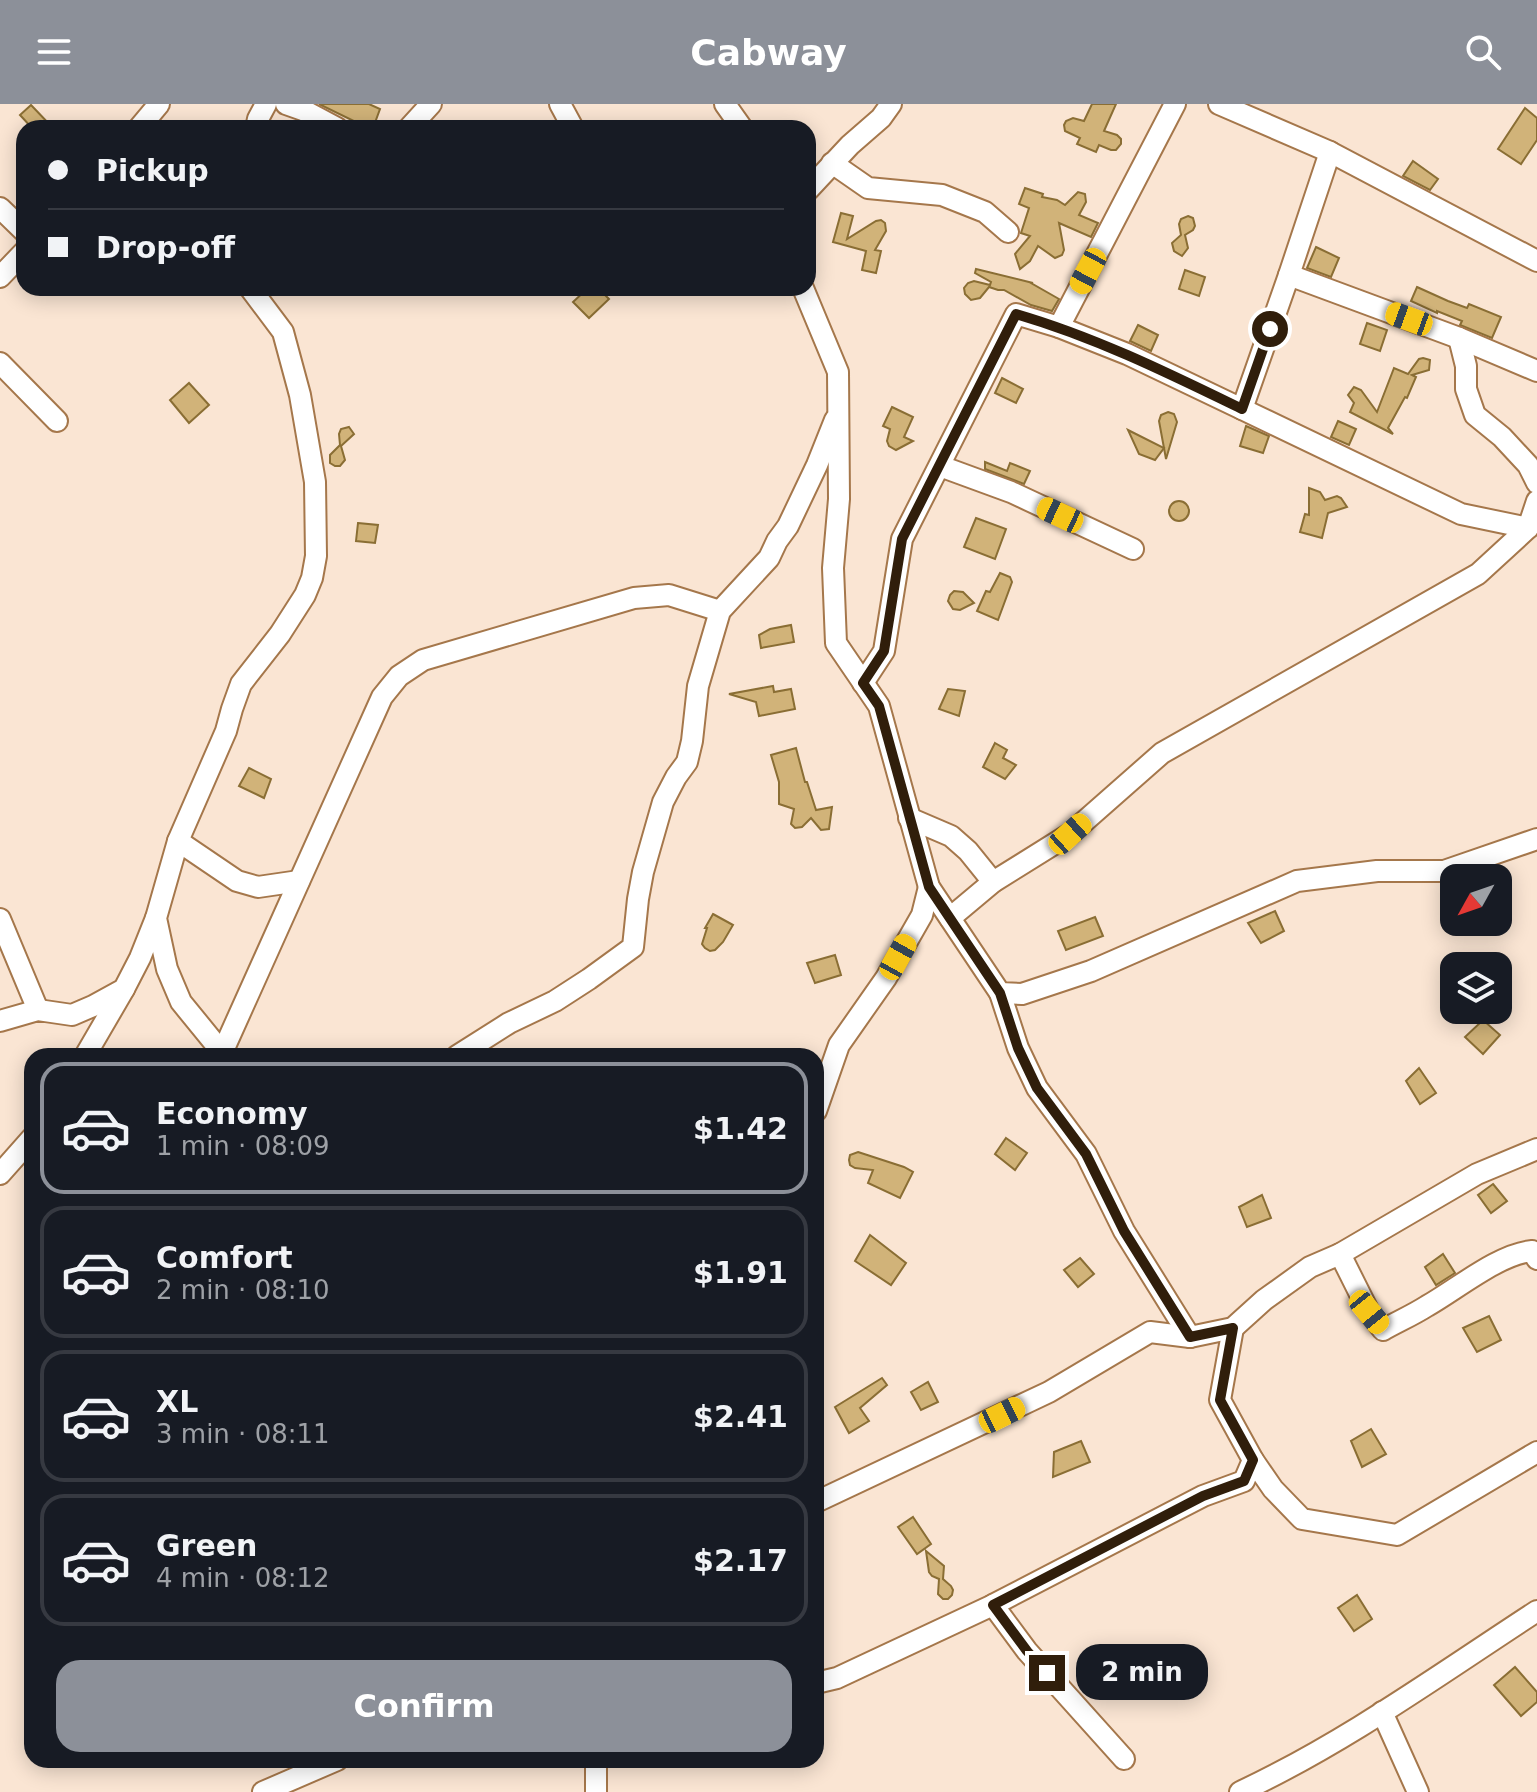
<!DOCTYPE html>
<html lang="en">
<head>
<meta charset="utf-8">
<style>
	:root { --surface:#171b24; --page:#20242c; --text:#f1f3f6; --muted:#9ea1a6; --line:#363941; --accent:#8c9099 }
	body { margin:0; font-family:"DejaVu Sans",sans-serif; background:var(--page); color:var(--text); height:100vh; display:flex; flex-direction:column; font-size:30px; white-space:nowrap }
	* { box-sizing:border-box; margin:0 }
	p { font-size:26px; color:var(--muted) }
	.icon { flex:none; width:44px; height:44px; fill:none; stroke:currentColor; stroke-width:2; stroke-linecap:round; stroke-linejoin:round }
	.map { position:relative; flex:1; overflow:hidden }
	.drawer { position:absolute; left:24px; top:944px; width:800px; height:720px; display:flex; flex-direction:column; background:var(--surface); border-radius:24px; box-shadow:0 4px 20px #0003 }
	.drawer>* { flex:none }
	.top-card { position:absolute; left:16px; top:16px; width:800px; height:176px; border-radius:24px; box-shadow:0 4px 20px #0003; display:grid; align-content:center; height:176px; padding:0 32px; background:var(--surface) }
	.needle { width:52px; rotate:230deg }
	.tools { position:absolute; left:1440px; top:760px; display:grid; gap:16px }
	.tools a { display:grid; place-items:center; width:72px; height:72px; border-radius:16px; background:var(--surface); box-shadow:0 4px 20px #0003; font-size:40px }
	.end { position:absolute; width:36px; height:36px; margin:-18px; border:10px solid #301e0b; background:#fff; box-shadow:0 0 0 4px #fff }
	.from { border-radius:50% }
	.bubble { position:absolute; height:56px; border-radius:24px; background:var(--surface); box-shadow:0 4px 20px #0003; font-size:26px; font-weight:600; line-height:56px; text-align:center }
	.car { position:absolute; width:24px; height:48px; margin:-24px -12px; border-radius:10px; box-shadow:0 0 6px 2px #0007; background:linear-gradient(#f5c518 24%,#345 0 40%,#f5c518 0 76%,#345 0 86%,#f5c518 0) }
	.top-card b { display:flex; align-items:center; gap:28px; height:76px; font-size:30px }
	.top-card b+b { border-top:2px solid var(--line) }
	.top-card i { width:20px; height:20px; background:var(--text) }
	ul { padding:14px 0 0; list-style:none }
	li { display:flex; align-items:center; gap:24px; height:132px; margin:0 16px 12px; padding:0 16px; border:4px solid var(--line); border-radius:24px }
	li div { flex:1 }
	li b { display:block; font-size:30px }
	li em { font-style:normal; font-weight:600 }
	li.selected { border-color:var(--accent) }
	li>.icon { width:72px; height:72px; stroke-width:1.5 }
	.action { display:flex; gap:16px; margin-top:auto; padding:16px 32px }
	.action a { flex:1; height:92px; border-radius:24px; background:var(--accent); color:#fff; font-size:32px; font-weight:600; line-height:92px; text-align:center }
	header { display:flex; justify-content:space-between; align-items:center; height:104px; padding:0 32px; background:var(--accent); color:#fff; font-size:36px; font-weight:600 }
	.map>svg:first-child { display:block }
</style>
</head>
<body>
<header><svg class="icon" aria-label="menu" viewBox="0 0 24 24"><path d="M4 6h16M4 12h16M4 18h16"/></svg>Cabway<svg class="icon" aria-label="search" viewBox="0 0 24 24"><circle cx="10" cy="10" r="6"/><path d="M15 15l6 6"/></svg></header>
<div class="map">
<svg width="1537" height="1688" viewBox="0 0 1537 1688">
	<rect width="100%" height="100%" fill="#fae5d3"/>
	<g fill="#d1b379" stroke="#8a6e34" stroke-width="2">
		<polygon points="319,0 369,0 380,5 373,24 368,24"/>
		<polygon points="1092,0 1116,0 1104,27 1117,31 1121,35 1121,40 1116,46 1111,46 1099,41 1096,48 1077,40 1080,34 1065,27 1064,21 1066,17 1073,14 1084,17"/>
		<polygon points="31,1 53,24 32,24 20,11"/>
		<polygon points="1525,4 1537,14 1537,36 1521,60 1498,45"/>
		<polygon points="1413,57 1438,75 1430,86 1403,72"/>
		<polygon points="1025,84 1043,90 1042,93 1057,96 1065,101 1078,88 1085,90 1086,98 1079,111 1098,119 1091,133 1059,119 1064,146 1062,151 1055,154 1038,142 1030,157 1020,165 1015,150 1030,132 1021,129 1029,104 1019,100"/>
		<polygon points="841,109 853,112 847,135 876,117 881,116 885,119 886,127 875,146 881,147 876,169 862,166 866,147 833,138"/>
		<polygon points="1188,112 1193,114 1195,122 1193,126 1185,131 1188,144 1182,152 1174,147 1172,139 1181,131 1179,120 1181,115"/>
		<polygon points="1316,143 1339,154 1331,173 1307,164"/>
		<polygon points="976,165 1033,179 1031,179 1059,195 1052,207 1031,201 1004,186 998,186 989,183 980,194 971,196 965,190 964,184 968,179 974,177 990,181 991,178 975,169"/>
		<polygon points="1185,166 1205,173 1199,192 1179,185"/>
		<polygon points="1417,183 1448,197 1467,204 1469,200 1501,213 1492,234 1460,221 1462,217 1437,207 1437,209 1411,197"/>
		<polygon points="588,184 598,184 609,195 589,214 573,198"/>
		<polygon points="1367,219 1387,226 1380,247 1360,240"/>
		<polygon points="1138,221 1158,231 1151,247 1130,237"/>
		<polygon points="1423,254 1430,256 1429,266 1412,271 1416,273 1407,294 1405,293 1388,324 1393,330 1350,308 1354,299 1348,291 1354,283 1361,286 1377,308 1394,264 1408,270 1419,255"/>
		<polygon points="1002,274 1023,285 1016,299 995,289"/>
		<polygon points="189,279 209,301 189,319 170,296"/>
		<polygon points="892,303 913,313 904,333 913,337 896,346 889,342 887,337 890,325 883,322"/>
		<polygon points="1168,308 1174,310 1177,318 1166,355 1159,317 1161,311"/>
		<polygon points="1338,317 1356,325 1349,341 1331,333"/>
		<polygon points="1246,322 1269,332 1263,349 1240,342"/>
		<polygon points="349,323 354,330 341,342 345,356 340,362 335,362 330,359 330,351 340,341 339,330 341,325"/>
		<polygon points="1128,326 1164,344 1155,356 1139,350"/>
		<polygon points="985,358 1007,367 1010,359 1030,367 1024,380 985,365"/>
		<polygon points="1309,384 1320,388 1325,396 1337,392 1341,394 1347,403 1328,409 1322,434 1300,428 1305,410 1309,411"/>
		<circle cx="1179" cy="407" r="10"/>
		<polygon points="976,414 1006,425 995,455 964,443"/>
		<polygon points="358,419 378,421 375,439 356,437"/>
		<polygon points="1000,469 1010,473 1012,478 998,516 977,507 986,487 990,488"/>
		<polygon points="954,487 963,488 974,499 960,506 953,505 948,497 950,491"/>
		<polygon points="791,521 794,538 761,544 759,531 770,525"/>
		<polygon points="773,582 774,588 791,585 795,605 759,612 756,598 729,590"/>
		<polygon points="948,585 965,587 959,612 939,605"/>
		<polygon points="995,639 1007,646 1003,654 1016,661 1005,675 983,663"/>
		<polygon points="796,644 805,678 807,678 816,706 832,703 829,725 821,726 811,714 802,723 795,724 791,720 794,705 779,700 779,678 771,651"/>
		<polygon points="249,664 271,675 264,694 239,682"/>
		<polygon points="1275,807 1284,827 1261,839 1248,819"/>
		<polygon points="713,810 733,821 723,838 715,846 710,847 705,844 702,840 707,824 705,824"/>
		<polygon points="1095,813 1103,832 1066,846 1058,827"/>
		<polygon points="835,851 841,871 815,879 807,859"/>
		<polygon points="1483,916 1500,931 1483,950 1465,933"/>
		<polygon points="1419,964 1436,989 1420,1000 1406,977"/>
		<polygon points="1006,1034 1027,1049 1015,1066 995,1050"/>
		<polygon points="858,1048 904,1063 913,1068 900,1094 868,1079 873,1066 855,1064 850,1061 849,1056 850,1051"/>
		<polygon points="1493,1080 1507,1097 1491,1109 1478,1091"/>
		<polygon points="1262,1091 1271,1114 1247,1123 1239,1103"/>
		<polygon points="870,1131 906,1159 891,1181 855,1157"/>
		<polygon points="1443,1150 1455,1169 1436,1181 1425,1163"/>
		<polygon points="1080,1154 1094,1170 1078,1183 1064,1166"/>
		<polygon points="1489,1212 1501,1236 1477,1248 1463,1224"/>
		<polygon points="882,1274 887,1281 860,1304 869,1317 849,1329 835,1303"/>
		<polygon points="928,1278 938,1298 921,1306 911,1288"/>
		<polygon points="1371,1325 1386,1350 1362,1363 1351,1337"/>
		<polygon points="1081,1337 1090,1358 1053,1373 1054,1348"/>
		<polygon points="913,1413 931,1440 917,1450 898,1423"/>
		<polygon points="926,1447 944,1462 943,1475 951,1482 953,1486 952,1491 948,1495 943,1495 938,1490 939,1475 932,1472 929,1468"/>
		<polygon points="1357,1491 1372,1515 1354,1527 1338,1504"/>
		<polygon points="1515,1563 1537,1588 1537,1598 1521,1612 1494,1581"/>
	</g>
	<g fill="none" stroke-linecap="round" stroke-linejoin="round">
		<defs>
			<g id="minor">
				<polyline points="286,0 303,6 337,24"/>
				<polyline points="560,0 573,24"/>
				<polyline points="725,0 742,24"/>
				<polyline points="1219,0 1330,48 1537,157"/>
				<polyline points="139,24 159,0"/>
				<polyline points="256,24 258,15 266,0"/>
				<polyline points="409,24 431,0"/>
				<polyline points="1330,48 1289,171 1459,234 1537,267"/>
				<polyline points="832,59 868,84 942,91 985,108 1008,128"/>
				<polyline points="808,86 850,41 881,14 891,0"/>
				<polyline points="0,104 24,127"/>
				<polyline points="0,173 24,148"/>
				<polyline points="803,184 838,268 839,395 833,464 836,539 879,602 929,783 1000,889 1022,890 1091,867 1297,777 1377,767 1444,767 1537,735"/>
				<polyline points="1059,223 1127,250 1242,305 1289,171"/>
				<polyline points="1459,234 1466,262 1466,285 1475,311 1502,333 1528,361 1537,379"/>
				<polyline points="0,259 57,317"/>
				<polyline points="1242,305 1461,410 1528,424"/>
				<polyline points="940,362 1011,388 1133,445"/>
				<polyline points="863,579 884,547 902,435 1016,210 1059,223 1175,0"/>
				<polyline points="909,714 951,732 968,747 993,778"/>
				<polyline points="178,737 237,777 258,783 299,777"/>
				<polyline points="950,814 993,778 1070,730 1162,649 1478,470 1528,424 1537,397"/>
				<polyline points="0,815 38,906"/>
				<polyline points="1000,889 1018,944 1037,984 1086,1050 1124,1127 1190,1233"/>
				<polyline points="0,917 38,906 72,911 93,902 124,885 140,854 156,814"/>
				<polyline points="222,949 382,593 399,572 423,556 634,494 669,491 720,507"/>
				<polyline points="85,952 124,885"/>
				<polyline points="225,952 181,898 167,865 156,814 178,737 226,627 232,605 241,580 280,530 305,491 312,474 316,452 315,378 300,291 283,228 250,184"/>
				<polyline points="457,952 509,919 555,897 589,875 633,843 638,795 643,768 663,698 676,673 687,658 692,637 698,582 720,507 769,454 777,437 788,422 817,361 835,316"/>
				<polyline points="816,1007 839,941 886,874 922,811 929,783"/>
				<polyline points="0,1070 32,1034"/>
				<path d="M1340 1150 1369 1208 1383 1226C1397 1218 1413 1211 1427 1202 1457 1185 1499 1150 1532 1147L1537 1155"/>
				<polyline points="1253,1356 1273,1385 1302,1415 1397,1431 1537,1348"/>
				<polyline points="816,1398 1049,1288 1150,1228 1190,1233 1233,1224 1264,1196 1310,1163 1340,1150 1477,1070 1537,1045"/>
				<polyline points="993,1501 1027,1547 1124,1655"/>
				<polyline points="816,1579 837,1574 993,1501 1203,1392 1244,1377 1253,1356 1220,1296 1233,1224"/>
				<polyline points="1382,1608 1418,1688"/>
				<polyline points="263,1688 337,1656"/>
				<polyline points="596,1688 596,1656"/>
				<path d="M1240 1688C1345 1639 1440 1570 1537 1507"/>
			</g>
		</defs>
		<use href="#minor" stroke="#a5774b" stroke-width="24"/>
		<use href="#minor" stroke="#fff" stroke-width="20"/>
	</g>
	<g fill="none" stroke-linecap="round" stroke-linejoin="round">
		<path stroke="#301e0b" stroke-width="10" d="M1047 1569 1027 1547 993 1501 1203 1392 1244 1377 1253 1356 1220 1296 1233 1224 1190 1233 1124 1127 1086 1050 1037 984 1018 944 1000 889 929 783 879 602 863 579 884 547 902 435 1016 210C1095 233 1168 269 1242 305L1270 225"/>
	</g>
</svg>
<div class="tools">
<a><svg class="needle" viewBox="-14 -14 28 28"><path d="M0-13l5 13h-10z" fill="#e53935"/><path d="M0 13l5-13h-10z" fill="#9ea1a6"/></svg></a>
<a><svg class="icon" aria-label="layers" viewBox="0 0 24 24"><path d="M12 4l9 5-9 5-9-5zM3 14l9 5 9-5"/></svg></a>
</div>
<i class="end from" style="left:1270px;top:225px"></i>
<i class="end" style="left:1047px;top:1569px"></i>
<div class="bubble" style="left:1076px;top:1540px;width:132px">2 min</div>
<i class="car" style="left:1088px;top:167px;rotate:208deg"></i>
<i class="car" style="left:1409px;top:215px;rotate:290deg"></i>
<i class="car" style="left:1060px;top:411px;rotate:295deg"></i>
<i class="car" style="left:1070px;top:730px;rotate:48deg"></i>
<i class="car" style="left:898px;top:853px;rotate:29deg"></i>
<i class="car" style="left:1369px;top:1208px;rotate:141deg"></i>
<i class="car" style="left:1002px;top:1311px;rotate:64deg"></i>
<div class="top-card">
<b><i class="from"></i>Pickup</b>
<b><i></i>Drop-off</b>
</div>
<section class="drawer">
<ul>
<li class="selected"><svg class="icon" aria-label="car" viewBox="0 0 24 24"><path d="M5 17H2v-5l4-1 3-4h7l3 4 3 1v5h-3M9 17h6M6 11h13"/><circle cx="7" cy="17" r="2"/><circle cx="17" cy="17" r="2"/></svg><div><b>Economy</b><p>1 min · 08:09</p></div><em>$1.42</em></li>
<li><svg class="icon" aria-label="car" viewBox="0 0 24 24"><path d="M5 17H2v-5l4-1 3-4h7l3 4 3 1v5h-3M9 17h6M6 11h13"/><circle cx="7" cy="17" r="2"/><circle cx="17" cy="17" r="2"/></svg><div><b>Comfort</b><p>2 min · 08:10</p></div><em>$1.91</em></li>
<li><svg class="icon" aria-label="car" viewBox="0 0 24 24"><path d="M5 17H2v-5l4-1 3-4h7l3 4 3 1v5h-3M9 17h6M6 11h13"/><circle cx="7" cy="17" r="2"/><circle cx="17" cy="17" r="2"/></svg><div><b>XL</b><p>3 min · 08:11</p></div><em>$2.41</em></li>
<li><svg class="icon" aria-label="car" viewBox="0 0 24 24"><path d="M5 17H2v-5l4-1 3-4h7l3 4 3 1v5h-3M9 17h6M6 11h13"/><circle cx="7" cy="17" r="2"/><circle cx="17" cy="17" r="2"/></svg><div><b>Green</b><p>4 min · 08:12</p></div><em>$2.17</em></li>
</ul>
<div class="action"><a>Confirm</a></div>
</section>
</div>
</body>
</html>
